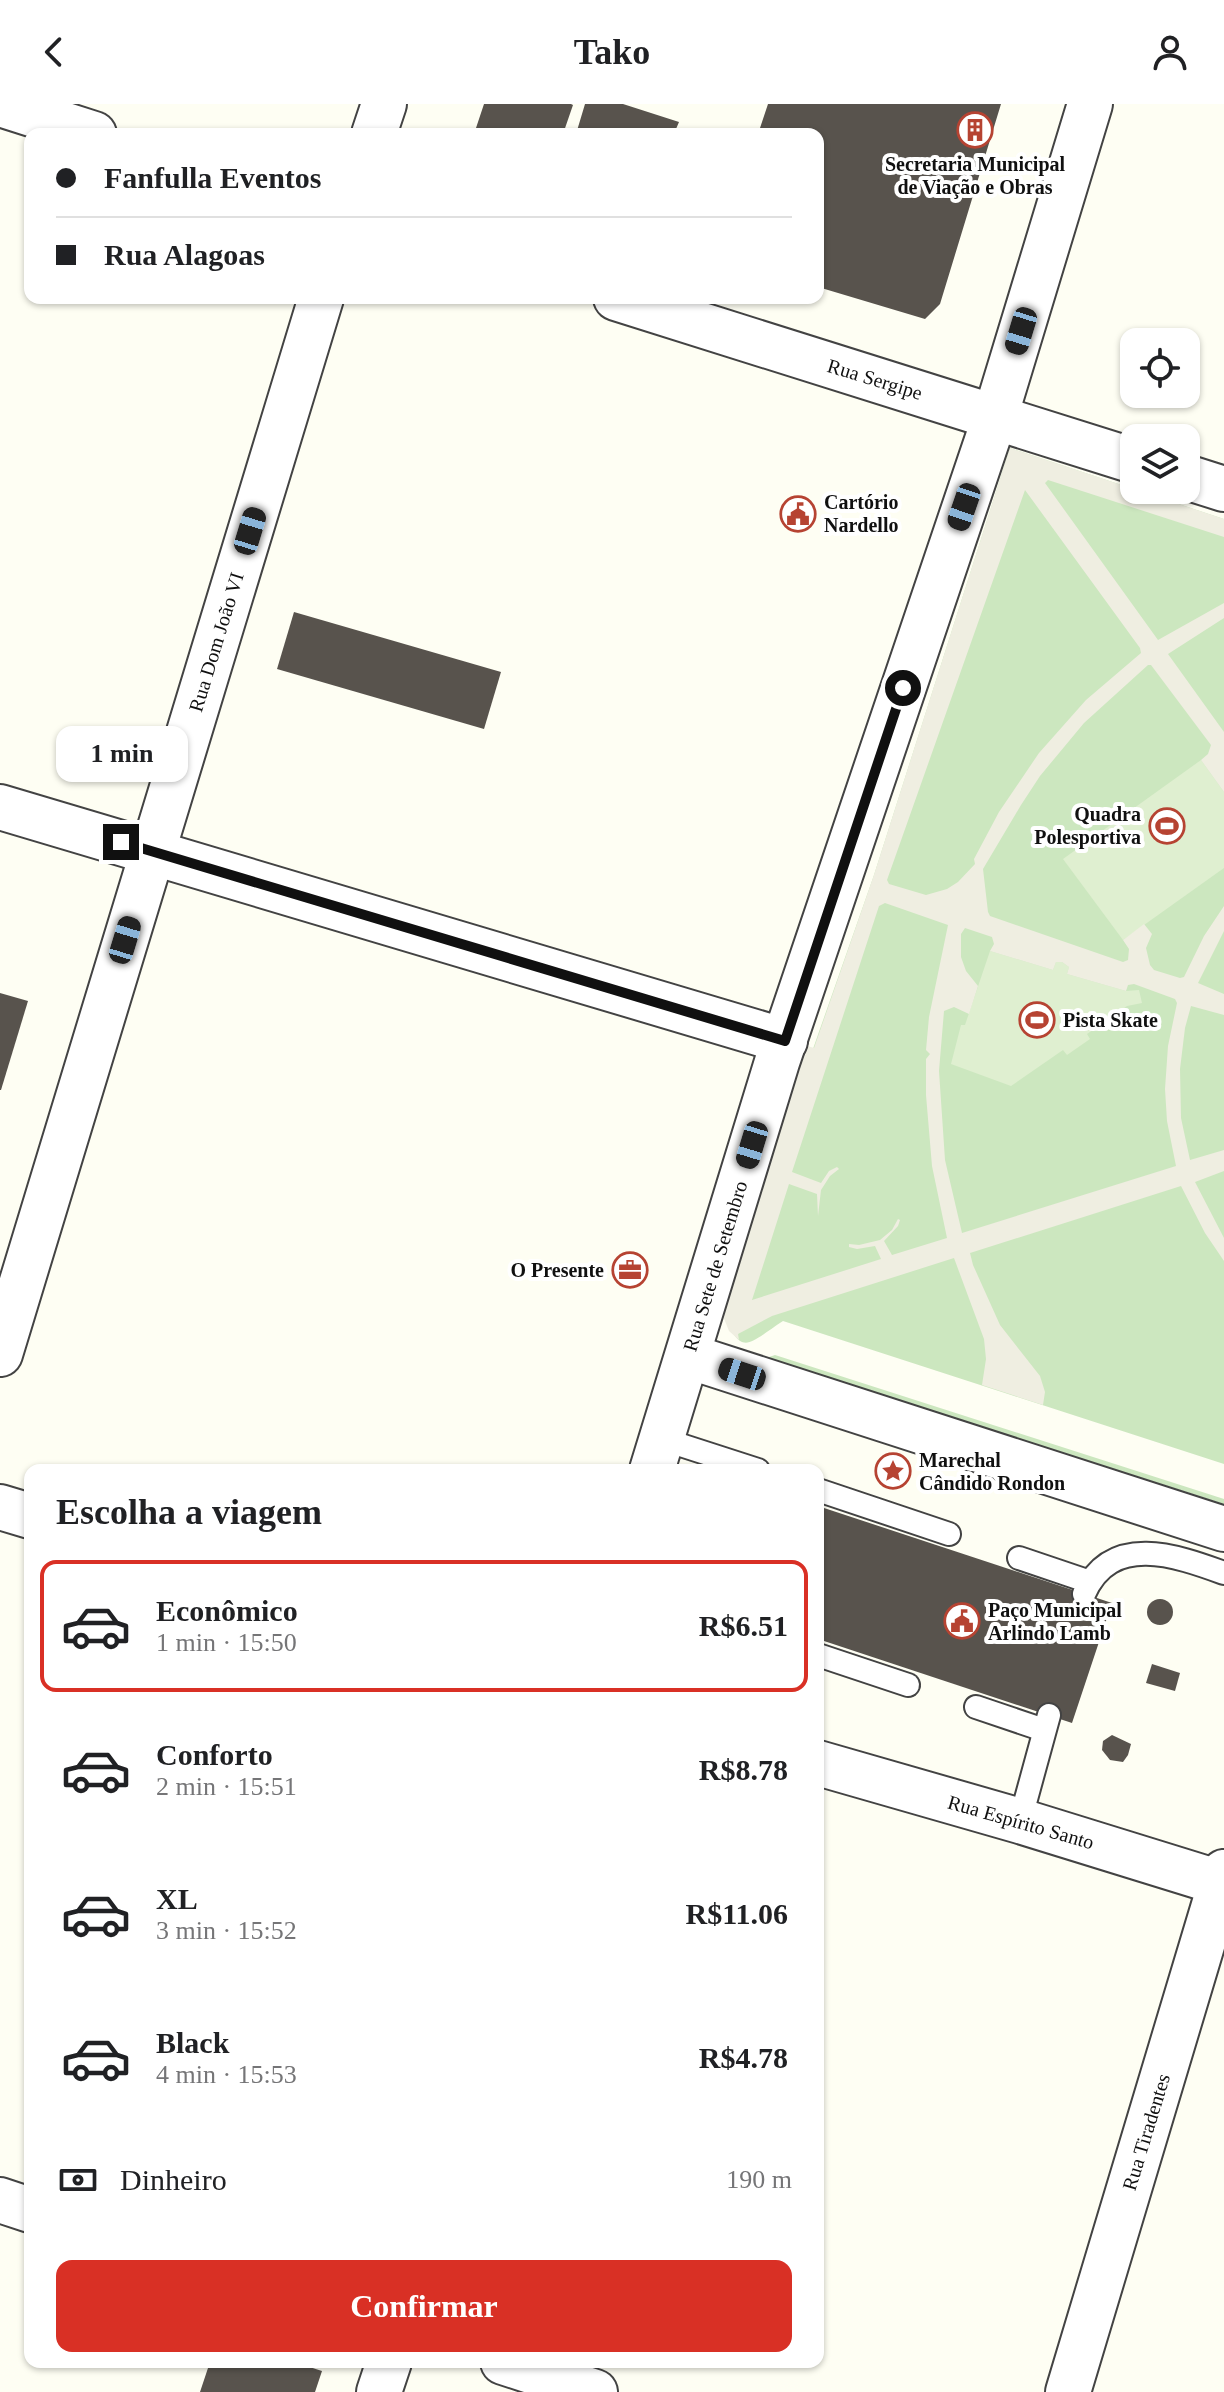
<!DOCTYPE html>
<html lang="pt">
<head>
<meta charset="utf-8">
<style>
	:root { --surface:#fff; --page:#f2f2f2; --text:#202124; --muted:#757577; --line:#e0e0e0; --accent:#d93025 }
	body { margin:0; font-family:"Times New Roman",serif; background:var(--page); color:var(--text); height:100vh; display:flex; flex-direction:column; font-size:30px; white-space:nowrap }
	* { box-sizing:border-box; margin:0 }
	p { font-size:26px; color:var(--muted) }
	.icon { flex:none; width:44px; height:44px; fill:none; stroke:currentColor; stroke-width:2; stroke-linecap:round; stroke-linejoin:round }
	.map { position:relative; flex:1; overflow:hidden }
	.panel { position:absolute; left:24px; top:1360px; width:800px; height:904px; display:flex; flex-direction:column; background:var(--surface); border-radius:16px; box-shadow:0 2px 6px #0004 }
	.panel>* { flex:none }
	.hud { position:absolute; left:24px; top:24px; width:800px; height:176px; border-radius:16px; box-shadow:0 2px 6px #0004; display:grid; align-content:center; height:176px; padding:0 32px; background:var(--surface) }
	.fabs { position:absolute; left:1120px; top:224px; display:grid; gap:16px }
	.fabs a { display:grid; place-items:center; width:80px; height:80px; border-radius:16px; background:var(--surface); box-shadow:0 2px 6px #0004; font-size:40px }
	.end { position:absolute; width:36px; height:36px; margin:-18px; border:10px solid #101010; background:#fff; box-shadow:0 0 0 4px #fff }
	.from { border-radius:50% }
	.bubble { position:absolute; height:56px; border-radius:16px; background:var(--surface); box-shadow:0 2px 6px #0004; font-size:26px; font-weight:800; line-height:56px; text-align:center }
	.car { position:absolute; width:24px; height:48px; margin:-24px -12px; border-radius:10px; box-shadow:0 0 6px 2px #0007; background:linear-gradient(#222 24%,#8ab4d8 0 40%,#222 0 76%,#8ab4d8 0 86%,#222 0) }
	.hud b { display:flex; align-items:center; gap:28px; height:76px; font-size:30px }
	.hud b+b { border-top:2px solid var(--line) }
	.hud i { width:20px; height:20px; background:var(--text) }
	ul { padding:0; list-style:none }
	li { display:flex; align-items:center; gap:24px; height:132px; margin:0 16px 12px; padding:0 16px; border:4px solid transparent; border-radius:16px }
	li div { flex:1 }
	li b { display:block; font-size:30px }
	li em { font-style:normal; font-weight:800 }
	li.selected { border-color:var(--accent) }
	li>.icon { width:72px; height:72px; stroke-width:1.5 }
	h2 { padding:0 32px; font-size:36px; line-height:96px }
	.pay { display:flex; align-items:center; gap:20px; height:88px; padding:0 32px; font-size:30px }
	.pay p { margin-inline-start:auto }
	.button { display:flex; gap:16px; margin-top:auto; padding:16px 32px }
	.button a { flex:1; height:92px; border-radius:16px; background:var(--accent); color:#fff; font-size:32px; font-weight:800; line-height:92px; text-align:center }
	header { display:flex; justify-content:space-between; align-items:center; height:104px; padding:0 32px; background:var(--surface); font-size:36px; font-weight:800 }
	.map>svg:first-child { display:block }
</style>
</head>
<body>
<header><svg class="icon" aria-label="back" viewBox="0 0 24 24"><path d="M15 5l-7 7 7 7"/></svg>Tako<svg class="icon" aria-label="person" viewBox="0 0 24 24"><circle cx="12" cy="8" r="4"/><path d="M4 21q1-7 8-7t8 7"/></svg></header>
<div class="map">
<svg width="1224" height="2288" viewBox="0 0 1224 2288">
	<rect width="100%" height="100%" fill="#fefef3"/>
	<g fill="#cce7bf">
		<path d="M1010 344 1224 415V1360L783 1217C745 1242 743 1253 721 1207L874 771Z"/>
		<polygon points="775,1251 1224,1395 1224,1400 766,1254"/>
	</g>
	<g fill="#dfefd0">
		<polygon points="1201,656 1224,688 1224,764 1123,836 1063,755"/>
		<polygon points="990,847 1053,866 1056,858 1062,858 1069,863 1067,870 1126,887 1139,886 1142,899 1127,902 1087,930 1090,935 1067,951 1063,946 1011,982 951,960 961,921 965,921"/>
	</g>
	<path fill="#efeee1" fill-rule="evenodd" d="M1010 344 1224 415V433L1048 376 1045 379 1158 536 1224 499V514L1168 550 1224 628V688L1201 656 1208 650 1211 641 1151 561H1148L1084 619 1040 672 1021 701 983 765 988 808 990 812 1123 858 1128 856 1129 845 1123 836 1144 820 1152 830 1146 844 1150 861 1154 866 1180 874 1184 873 1204 832 1224 802V827L1198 879 1224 890V911L1191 902 1185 924 1180 965 1181 1014 1190 1056 1224 1046V1067L1195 1078 1224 1134V1157L1205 1129 1181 1082 970 1149 973 1161 1000 1221 1040 1272 1045 1288 1043 1301 982 1281 986 1255 984 1235 954 1154 772 1212 738 1230 739 1236 729 1227 721 1207 801 940 814 944 874 771ZM1025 386 1140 544 1141 549 1086 596 1039 649 999 708 974 755 975 760 958 778 947 785 926 791 889 780 887 776ZM885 799 948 821 929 913 926 946 930 950 926 955V991L932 1062 947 1134 892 1151 884 1137 898 1122 900 1116 898 1115 892 1126 880 1136 859 1141 849 1140V1143L857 1145 875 1142 881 1155 752 1196 789 1080 817 1090 818 1112 821 1086 830 1072 839 1065 837 1063 829 1067 821 1079 792 1068 879 802ZM965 824 992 833 994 840 990 847 1053 866 1056 858H1062L1069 863 1067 870 1126 887 1128 881 1134 880 1175 895 1177 899 1168 942 1165 985 1167 1017 1176 1062 962 1129 945 1056 939 967 944 907 954 903 969 910 978 882 966 867 961 853V830Z"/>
	<g fill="#58534d">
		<polygon points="484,0 571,0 573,1 563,30 474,30"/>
		<polygon points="585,0 623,0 679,18 676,25 690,30 576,30"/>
		<polygon points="768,0 1001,0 940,200 925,215 818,183 818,30 758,30"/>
		<polygon points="294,508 501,568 484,625 277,565"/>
		<polygon points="0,889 28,897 1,986 0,986"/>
		<polygon points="818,1402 1112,1499 1072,1619 818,1535"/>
		<circle cx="1160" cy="1508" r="13"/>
		<polygon points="1152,1560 1180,1569 1175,1587 1146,1579"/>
		<polygon points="1112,1631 1131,1640 1128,1651 1123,1658 1110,1656 1102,1646 1103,1637"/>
		<polygon points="210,2258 294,2258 322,2267 315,2288 200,2288"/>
	</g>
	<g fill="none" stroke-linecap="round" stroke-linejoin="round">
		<defs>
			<g id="service">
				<polyline points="662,1335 758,1366"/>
				<polyline points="818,1386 949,1430"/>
				<polyline points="1019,1454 1090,1478"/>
				<path d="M1084 1490C1111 1428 1177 1452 1224 1469"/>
				<polyline points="818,1551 908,1581"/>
				<polyline points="976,1603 1044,1626"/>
				<polyline points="1020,1717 1049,1611"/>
			</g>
			<g id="minor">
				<polyline points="0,0 94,30"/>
				<polyline points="374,30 384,0"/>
				<polyline points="616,194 1134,357"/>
				<polyline points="1186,373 1224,385"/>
				<polyline points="0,703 785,937"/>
				<polyline points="0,1250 321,194"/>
				<polyline points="688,1252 1224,1425"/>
				<polyline points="652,1366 777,958 995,313 1090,0"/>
				<polyline points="0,1403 30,1412"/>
				<polyline points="818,1659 1020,1717 1224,1780"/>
				<polyline points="0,2096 30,2106"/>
				<polyline points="503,2258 595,2288"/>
				<polyline points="379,2288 389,2258"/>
				<polyline points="1068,2288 1224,1768"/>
			</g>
		</defs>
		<use href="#service" stroke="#434343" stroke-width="26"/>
		<use href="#minor" stroke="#434343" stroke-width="48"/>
		<use href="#service" stroke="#fff" stroke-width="22"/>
		<use href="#minor" stroke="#fff" stroke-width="44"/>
	</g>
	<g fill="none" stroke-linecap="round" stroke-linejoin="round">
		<polyline stroke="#101010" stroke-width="10" points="121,738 785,937 903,584"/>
	</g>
	<defs>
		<symbol id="building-ring" viewBox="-11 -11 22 22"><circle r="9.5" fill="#fff" stroke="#b64332" stroke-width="1.5"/><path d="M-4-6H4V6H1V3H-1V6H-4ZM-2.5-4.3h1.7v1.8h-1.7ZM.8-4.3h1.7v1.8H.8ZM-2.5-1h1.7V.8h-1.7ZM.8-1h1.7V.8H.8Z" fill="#b64332"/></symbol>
		<symbol id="civic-ring" viewBox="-11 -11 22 22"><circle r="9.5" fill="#fff" stroke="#b64332" stroke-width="1.5"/><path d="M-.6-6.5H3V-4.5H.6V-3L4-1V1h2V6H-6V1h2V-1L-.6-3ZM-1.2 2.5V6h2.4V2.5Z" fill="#b64332"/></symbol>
		<symbol id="stadium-ring" viewBox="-11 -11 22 22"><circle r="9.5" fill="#fff" stroke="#b64332" stroke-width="1.5"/><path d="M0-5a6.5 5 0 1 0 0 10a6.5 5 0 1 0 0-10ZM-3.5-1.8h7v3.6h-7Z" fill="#b64332"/></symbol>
		<symbol id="office-ring" viewBox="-11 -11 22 22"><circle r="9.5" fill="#fff" stroke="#b64332" stroke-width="1.5"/><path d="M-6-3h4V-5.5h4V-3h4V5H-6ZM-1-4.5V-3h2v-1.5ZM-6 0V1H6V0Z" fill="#b64332"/></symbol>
		<symbol id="sight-ring" viewBox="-11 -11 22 22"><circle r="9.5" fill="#fff" stroke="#b64332" stroke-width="1.5"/><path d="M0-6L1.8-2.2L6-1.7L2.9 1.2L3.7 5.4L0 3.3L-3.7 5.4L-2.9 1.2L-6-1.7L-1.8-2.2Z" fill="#b64332"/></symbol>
	</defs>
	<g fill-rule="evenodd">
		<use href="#building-ring" x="955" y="6" width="40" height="40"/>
		<use href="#civic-ring" x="778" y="390" width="40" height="40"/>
		<use href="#stadium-ring" x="1147" y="702" width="40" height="40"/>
		<use href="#stadium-ring" x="1017" y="896" width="40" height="40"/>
		<use href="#office-ring" x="610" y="1146" width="40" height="40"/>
		<use href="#sight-ring" x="873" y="1347" width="40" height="40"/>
		<use href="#civic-ring" x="942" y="1497" width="40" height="40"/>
	</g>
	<g text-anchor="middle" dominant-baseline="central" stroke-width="8" stroke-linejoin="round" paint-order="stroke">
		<g font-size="20" font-weight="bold" fill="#101010" stroke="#fff" text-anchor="start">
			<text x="975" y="60" text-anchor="middle">Secretaria Municipal<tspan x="975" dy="23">de Viação e Obras</tspan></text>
			<text x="824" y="398">Cartório<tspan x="824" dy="23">Nardello</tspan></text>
			<text x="1141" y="710" text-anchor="end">Quadra<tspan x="1141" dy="23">Polesportiva</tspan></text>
			<text x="1063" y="916">Pista Skate</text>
			<text x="604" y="1166" text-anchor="end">O Presente</text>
			<text x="919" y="1356">Marechal<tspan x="919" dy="23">Cândido Rondon</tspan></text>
			<text x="988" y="1506">Paço Municipal<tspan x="988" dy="23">Arlindo Lamb</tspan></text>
		</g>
		<g font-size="20" fill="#101010" stroke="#fff">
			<text transform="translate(875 275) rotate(17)">Rua Sergipe</text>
			<text transform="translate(216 538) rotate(-73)">Rua Dom João VI</text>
			<text transform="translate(715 1162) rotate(-73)">Rua Sete de Setembro</text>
			<text transform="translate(1021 1718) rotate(16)">Rua Espírito Santo</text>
			<text transform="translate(1146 2028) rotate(-73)">Rua Tiradentes</text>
		</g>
	</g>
</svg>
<div class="fabs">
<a><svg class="icon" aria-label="locate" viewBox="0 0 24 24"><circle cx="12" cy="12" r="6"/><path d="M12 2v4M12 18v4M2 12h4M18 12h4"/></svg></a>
<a><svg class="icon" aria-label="layers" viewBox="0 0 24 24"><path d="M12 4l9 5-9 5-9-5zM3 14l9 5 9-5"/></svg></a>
</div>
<i class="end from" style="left:903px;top:584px"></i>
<i class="end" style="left:121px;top:738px"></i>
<div class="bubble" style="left:56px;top:622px;width:132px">1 min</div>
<i class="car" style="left:1021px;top:227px;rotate:197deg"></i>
<i class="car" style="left:964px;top:403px;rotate:199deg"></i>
<i class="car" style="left:250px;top:427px;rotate:17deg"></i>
<i class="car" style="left:125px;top:836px;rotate:17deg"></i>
<i class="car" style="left:752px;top:1041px;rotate:197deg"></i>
<i class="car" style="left:742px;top:1270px;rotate:288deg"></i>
<div class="hud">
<b><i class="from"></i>Fanfulla Eventos</b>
<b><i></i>Rua Alagoas</b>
</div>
<section class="panel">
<h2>Escolha a viagem</h2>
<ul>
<li class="selected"><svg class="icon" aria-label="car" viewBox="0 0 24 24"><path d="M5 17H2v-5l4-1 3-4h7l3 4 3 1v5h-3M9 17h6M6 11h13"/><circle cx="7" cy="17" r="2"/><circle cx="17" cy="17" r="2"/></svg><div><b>Econômico</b><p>1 min · 15:50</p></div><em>R$6.51</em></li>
<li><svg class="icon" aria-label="car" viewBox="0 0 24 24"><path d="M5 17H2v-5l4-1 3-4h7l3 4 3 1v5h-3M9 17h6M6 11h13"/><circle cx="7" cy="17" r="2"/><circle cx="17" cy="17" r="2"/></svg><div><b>Conforto</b><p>2 min · 15:51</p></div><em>R$8.78</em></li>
<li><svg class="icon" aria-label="car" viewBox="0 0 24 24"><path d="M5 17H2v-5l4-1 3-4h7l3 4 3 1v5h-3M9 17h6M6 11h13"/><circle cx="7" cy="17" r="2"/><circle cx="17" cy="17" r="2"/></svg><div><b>XL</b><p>3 min · 15:52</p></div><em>R$11.06</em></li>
<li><svg class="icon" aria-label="car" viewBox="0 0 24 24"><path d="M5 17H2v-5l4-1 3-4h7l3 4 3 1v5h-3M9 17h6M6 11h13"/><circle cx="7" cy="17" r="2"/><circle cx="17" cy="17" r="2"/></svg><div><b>Black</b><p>4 min · 15:53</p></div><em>R$4.78</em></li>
</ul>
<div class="pay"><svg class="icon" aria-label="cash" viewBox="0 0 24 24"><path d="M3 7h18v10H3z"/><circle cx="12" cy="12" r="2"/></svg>Dinheiro<p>190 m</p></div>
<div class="button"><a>Confirmar</a></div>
</section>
</div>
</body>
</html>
